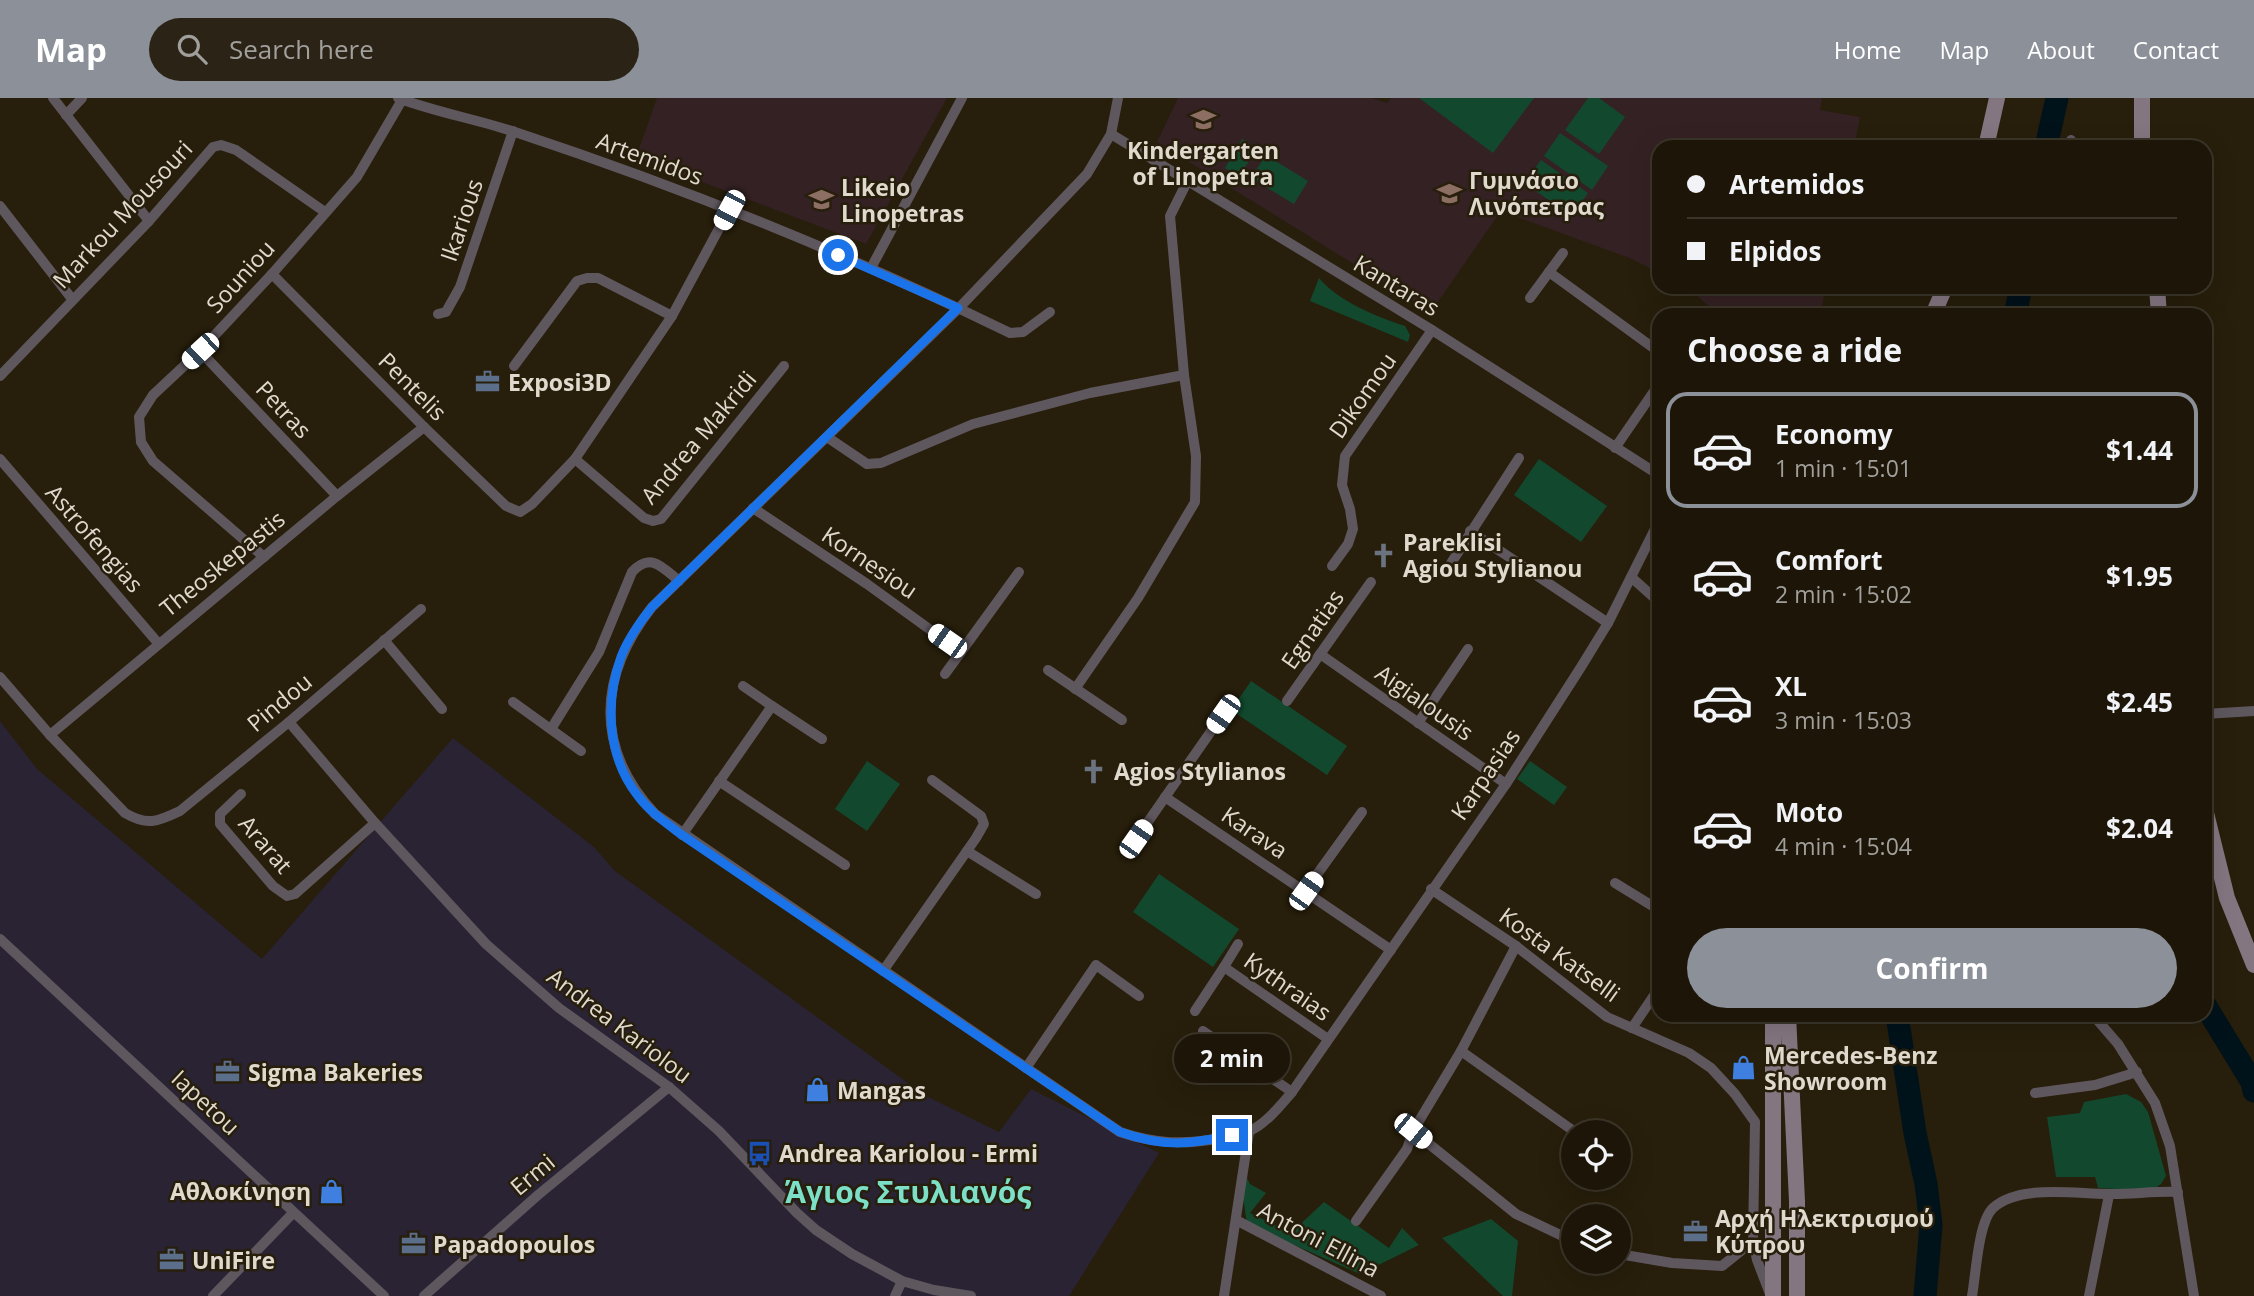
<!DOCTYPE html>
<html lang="en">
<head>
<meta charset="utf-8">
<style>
	:root { --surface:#1d1608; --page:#2a2316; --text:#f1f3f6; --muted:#a09f9c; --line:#3b3529; --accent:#8c9099 }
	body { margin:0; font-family:"Open Sans",sans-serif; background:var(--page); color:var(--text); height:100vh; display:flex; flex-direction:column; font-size:26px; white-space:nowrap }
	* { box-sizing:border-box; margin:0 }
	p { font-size:23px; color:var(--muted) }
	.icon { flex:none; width:38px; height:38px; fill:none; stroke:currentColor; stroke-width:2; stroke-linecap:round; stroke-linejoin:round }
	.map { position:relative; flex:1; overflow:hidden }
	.drawer { position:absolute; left:1652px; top:210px; width:560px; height:714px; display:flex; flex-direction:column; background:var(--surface); border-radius:21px; box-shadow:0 7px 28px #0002,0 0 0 2px var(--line) }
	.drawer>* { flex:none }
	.top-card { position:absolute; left:1652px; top:42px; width:560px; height:154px; border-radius:21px; box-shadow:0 7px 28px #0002,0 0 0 2px var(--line); display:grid; align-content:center; height:154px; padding:0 35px; background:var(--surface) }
	.fabs { position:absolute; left:1561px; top:1022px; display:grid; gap:14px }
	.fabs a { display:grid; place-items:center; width:70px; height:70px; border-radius:50%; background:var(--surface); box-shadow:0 7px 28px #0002,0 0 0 2px var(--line); font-size:35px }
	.end { position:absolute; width:32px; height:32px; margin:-16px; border:9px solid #1a73e8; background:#fff; box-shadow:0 0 0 4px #fff }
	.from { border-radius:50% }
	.bubble { position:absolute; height:49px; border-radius:24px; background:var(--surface); box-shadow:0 7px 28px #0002,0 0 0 2px var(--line); font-size:23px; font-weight:700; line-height:49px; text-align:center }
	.car { position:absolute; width:21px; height:42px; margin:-21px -10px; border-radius:9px; box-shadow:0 0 5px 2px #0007; background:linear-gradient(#fff 24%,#345 0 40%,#fff 0 76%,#345 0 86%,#fff 0) }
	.top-card b { display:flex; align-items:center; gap:24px; height:66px; font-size:26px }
	.top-card b+b { border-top:2px solid var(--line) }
	.top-card i { width:18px; height:18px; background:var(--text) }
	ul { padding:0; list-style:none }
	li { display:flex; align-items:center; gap:21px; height:116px; margin:0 14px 10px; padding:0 21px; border:4px solid transparent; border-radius:21px }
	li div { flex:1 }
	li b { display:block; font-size:26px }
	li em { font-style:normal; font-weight:700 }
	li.selected { border-color:var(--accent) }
	li>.icon { width:63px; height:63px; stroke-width:1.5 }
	h2 { padding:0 35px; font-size:32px; line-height:84px }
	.primary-button { display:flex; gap:14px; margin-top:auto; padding:14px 35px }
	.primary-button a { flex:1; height:80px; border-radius:42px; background:var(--accent); color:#fff; font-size:28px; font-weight:700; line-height:80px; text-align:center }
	header { display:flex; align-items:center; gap:42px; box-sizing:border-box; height:98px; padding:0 35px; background:var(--accent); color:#fff }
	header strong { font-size:33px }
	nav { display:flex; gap:38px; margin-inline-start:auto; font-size:24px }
	.search { width:490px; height:63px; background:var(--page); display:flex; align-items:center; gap:18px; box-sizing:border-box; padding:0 24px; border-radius:38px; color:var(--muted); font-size:26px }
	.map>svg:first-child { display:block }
</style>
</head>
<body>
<header>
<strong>Map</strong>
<div class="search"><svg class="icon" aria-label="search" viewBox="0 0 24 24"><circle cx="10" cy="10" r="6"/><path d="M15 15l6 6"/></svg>Search here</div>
<nav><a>Home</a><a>Map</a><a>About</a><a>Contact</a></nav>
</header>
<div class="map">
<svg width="2254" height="1198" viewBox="0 0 2254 1198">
	<rect width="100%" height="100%" fill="#271e0b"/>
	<polygon fill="#2a2333" points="0,623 37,671 262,861 453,640 594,749 615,773 926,998 999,1034 1031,991 1159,1055 1069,1198 0,1198"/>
	<g fill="#342123">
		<polygon points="657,0 947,0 866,146 636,59"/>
		<polygon points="1178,0 1372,0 1387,5 1391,0 1822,0 1820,12 1860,19 1854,49 1659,49 1659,175 1632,161 1501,113 1431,214 1157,44"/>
		<polygon points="1688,189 1826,189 1820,217 1718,217"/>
	</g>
	<g fill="#12492e">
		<polygon points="1419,0 1534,0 1493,55"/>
		<polygon points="1588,0 1599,0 1625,19 1599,56 1565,32"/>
		<polygon points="1560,35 1608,68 1592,92 1544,58"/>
		<polygon points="1242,41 1257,50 1239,79 1225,70"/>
		<polygon points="1266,57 1308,83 1294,106 1251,80"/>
		<polygon points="1541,62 1588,95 1572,118 1524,85"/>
		<path d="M1319 180C1338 203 1377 219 1405 228L1410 237 1408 244 1310 203Z"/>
		<polygon points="1539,361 1607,408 1581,444 1514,397"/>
		<polygon points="1251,583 1347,648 1327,677 1231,612"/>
		<polygon points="867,663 900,686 867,733 835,711"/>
		<polygon points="1530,663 1567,689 1554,707 1517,681"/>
		<polygon points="1159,776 1239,831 1213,869 1133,814"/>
		<polygon points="2126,996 2141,1004 2148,1014 2166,1078 2161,1086 2151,1093 2098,1090 2095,1079 2056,1079 2047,1019 2080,1015 2084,1004"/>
		<polygon points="1247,1080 1250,1086 1266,1095 1250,1115 1291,1135 1324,1104 1389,1150 1402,1130 1419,1147 1360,1176 1247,1126 1243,1099"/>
		<polygon points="1491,1121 1518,1143 1512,1198 1503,1198 1442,1140"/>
	</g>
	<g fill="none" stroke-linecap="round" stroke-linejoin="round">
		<g stroke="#00121a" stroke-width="23">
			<polyline points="2046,49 2057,0"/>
			<polyline points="2015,217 2021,189"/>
			<polyline points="2205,907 2252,984 2254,993"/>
			<polyline points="1897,917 1915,1035 1926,1086 1931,1127 1925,1198"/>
		</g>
		<g stroke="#5f575e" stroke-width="10">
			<polyline points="53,0 149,123"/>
			<path d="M398 0C435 14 476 21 515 34 684 90 850 157 1010 235L1023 234 1050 214"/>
			<path d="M1118 0 1111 36 1087 76 959 210 652 509C598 578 594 650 655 716L1120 1034C1155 1046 1185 1047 1221 1040 1229 1038 1239 1037 1247 1034 1264 1028 1280 1008 1292 994L1506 686 1581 569 1608 525 1659 423"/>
			<polyline points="66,17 82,0"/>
			<polyline points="1111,36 1432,232 1659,377"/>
			<polyline points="2071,42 2072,49"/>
			<polyline points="0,108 72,201"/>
			<polyline points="871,170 962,0"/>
			<polyline points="1549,174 1659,254"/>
			<polyline points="272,176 424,329 506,408 520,414 532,406 575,361 672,218 729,112"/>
			<polyline points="2076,191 2109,189"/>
			<polyline points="1530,200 1563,155"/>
			<polyline points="438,216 446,214 460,189 513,33"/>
			<polyline points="200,253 337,398"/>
			<polyline points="514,268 577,183 587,180 598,180 672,218"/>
			<polyline points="0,278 149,123 213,49 221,47 236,52 325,114"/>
			<polyline points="827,339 867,366 881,365 973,326 1090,295 1184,277"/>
			<polyline points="1615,350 1659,286"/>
			<polyline points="0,361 158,545"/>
			<polyline points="575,361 644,420 653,423 661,421 784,268"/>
			<polyline points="753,410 867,486 961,554"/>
			<polyline points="1470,433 1608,525"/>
			<polyline points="264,459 153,363 141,344 139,319 153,297 200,253 272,176 357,79 402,2"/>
			<polyline points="1332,468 1348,446 1353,431 1350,411 1342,387 1345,358 1432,232"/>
			<polyline points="1444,476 1519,360"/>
			<polyline points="1631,479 1659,504"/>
			<polyline points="384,542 442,611"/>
			<polyline points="1320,556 1506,686"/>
			<polyline points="1048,572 1122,622"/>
			<polyline points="945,576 1019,474"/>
			<path d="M0 579 50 637 125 715C147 728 157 724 180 713L289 624 421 511"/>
			<polyline points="1075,591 1138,500 1195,404 1196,358 1184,277 1170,118 1187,84"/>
			<polyline points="1287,603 1371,484"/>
			<polyline points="513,604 581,653"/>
			<polyline points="772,608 822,641"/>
			<polyline points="2205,616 2254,613"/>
			<polyline points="289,624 375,725 486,846 559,910 669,989 719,1033 797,1115 816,1132 852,1156 902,1183 934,1192 971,1198"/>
			<polyline points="1418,625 1468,551"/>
			<path d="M551 631 599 554 632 474C651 454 662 469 679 483"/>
			<polyline points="50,637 337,398 424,329"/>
			<polyline points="719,683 845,767"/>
			<polyline points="241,696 220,716 220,726 273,788 287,798 295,796 375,725"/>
			<polyline points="1165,699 1391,852"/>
			<polyline points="682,737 772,608 743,588"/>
			<polyline points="1136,741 1223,616"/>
			<polyline points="967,753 1036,796"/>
			<polyline points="1615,785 1659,812"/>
			<polyline points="1431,791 1516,848 1607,919 1689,955 1711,970 1735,996 1755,1024 1753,1143 1757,1162 1770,1196"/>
			<polyline points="1305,793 1362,714"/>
			<polyline points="0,841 384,1198"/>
			<polyline points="1238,846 1224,869 1328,941"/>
			<polyline points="883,873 976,740 984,726 981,718 932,682"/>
			<polyline points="1195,913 1224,869"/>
			<polyline points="2093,917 2118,946 2155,1005 2170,1048 2194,1198"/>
			<polyline points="1632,930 1659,890"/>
			<polyline points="1203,933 1292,994"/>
			<polyline points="1461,953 1575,1034"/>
			<polyline points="1026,970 1096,867 1139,898"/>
			<polyline points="2035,995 2095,987 2137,974"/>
			<polyline points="1413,1033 1516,1116 1573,1143"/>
			<polyline points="1619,1053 1627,1055"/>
			<polyline points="1236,1122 1381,1198"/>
			<polyline points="1356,1123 1407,1051 1413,1033 1461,953 1516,848"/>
			<polyline points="1619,1156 1672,1165 1722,1168 1753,1143"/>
			<polyline points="213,1198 293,1115"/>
			<polyline points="424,1198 538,1097 669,989"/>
			<polyline points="895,1198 902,1183"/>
			<polyline points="1224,1198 1249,1034"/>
			<path d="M1972 1198C1976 1177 1978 1124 1993 1110 2021 1085 2079 1097 2113 1096 2134 1096 2157 1093 2178 1094"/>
			<polyline points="2089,1198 2109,1097"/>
		</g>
		<g stroke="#847681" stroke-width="16">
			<polyline points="1986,49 1997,0"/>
			<polyline points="2142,49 2142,0"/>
			<polyline points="2157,189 2159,217"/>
			<polyline points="1933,217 1945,189"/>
			<polyline points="2205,711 2227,800 2254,867"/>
			<polyline points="1788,917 1797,1103 1797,1198"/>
			<polyline points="1773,1198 1773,917"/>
		</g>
	</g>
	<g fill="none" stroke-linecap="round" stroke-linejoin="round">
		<path stroke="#1a73e8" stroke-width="9" d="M838 157 958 210 652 509C640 524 628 540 621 559 605 604 607 659 638 698 650 714 666 725 682 737L1120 1034C1163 1049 1188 1047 1232 1037"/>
	</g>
	<defs>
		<symbol id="school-bare" viewBox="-9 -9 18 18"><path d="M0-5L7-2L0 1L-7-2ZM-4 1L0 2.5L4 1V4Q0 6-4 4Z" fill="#8d6e63" stroke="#271e0b" stroke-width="2.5" paint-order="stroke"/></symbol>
		<symbol id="office-bare" viewBox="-9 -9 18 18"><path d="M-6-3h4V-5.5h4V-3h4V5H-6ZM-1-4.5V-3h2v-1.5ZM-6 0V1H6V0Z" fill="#5c6f8a" stroke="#271e0b" stroke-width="2.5" paint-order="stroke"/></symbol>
		<symbol id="church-bare" viewBox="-9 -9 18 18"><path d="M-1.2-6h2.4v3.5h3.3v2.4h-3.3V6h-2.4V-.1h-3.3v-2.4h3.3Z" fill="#6b7280" stroke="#271e0b" stroke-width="2.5" paint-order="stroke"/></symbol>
		<symbol id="shop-bare" viewBox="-9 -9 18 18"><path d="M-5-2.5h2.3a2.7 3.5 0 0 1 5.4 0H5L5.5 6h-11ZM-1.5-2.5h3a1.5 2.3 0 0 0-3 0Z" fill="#3f7fe0" stroke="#271e0b" stroke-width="2.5" paint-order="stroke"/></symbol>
		<symbol id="bus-bare" viewBox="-9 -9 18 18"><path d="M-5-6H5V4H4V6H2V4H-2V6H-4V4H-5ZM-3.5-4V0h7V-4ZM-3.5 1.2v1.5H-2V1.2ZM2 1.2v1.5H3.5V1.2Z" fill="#1a4fb4" stroke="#271e0b" stroke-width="2.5" paint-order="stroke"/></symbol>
	</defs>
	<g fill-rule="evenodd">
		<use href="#school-bare" x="1186" y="4" width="35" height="35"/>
		<use href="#school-bare" x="1432" y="78" width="35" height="35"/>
		<use href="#school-bare" x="804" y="84" width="35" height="35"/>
		<use href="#office-bare" x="470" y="266" width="35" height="35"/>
		<use href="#church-bare" x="1366" y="440" width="35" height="35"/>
		<use href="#church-bare" x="1076" y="656" width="35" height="35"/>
		<use href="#shop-bare" x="1726" y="952" width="35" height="35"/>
		<use href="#office-bare" x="210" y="956" width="35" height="35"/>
		<use href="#shop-bare" x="800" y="974" width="35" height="35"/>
		<use href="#bus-bare" x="742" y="1038" width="35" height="35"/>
		<use href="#shop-bare" x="314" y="1076" width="35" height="35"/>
		<use href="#office-bare" x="1678" y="1116" width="35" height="35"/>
		<use href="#office-bare" x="396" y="1128" width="35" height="35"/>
		<use href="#office-bare" x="154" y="1144" width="35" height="35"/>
	</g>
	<g text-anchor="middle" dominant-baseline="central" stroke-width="5" stroke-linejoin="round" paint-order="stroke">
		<g font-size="23" font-weight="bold" fill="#e0dace" stroke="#271e0b" text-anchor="start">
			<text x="1203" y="52" text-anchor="middle">Kindergarten<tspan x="1203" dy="26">of Linopetra</tspan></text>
			<text x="1469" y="82">Γυμνάσιο<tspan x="1469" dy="26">Λινόπετρας</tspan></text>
			<text x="841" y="89">Likeio<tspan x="841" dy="26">Linopetras</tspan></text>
			<text x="508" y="284">Exposi3D</text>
			<text x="1403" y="444">Pareklisi<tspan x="1403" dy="26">Agiou Stylianou</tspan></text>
			<text x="1114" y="673">Agios Stylianos</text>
			<text x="1764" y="957">Mercedes-Benz<tspan x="1764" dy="26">Showroom</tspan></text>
			<text x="248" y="974">Sigma Bakeries</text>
			<text x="837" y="992">Mangas</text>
			<text x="779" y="1055">Andrea Kariolou - Ermi</text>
			<text x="311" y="1093" text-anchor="end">Αθλοκίνηση</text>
			<text x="1715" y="1120">Αρχή Ηλεκτρισμού<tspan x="1715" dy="26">Κύπρου</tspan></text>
			<text x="433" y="1146">Papadopoulos</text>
			<text x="192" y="1162">UniFire</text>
		</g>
		<g font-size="23" fill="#e0dace" stroke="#271e0b">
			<text transform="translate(650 60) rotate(20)">Artemidos</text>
			<text transform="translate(122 116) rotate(-47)">Markou Mousouri</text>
			<text transform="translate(461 122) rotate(-71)">Ikarious</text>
			<text transform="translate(240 178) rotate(-48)">Souniou</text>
			<text transform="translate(1397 187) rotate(31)">Kantaras</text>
			<text transform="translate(413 288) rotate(45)">Pentelis</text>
			<text transform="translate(1362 297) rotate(-55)">Dikomou</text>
			<text transform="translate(284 311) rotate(47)">Petras</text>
			<text transform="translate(698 339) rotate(-50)">Andrea Makridi</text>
			<text transform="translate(95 440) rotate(49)">Astrofengias</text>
			<text transform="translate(870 464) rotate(34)">Kornesiou</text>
			<text transform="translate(222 465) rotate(-39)">Theoskepastis</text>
			<text transform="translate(1312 531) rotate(-55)">Egnatias</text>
			<text transform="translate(279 604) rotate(-40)">Pindou</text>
			<text transform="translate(1425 604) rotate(35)">Aigialousis</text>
			<text transform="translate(1485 676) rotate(-56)">Karpasias</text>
			<text transform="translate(1255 734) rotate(34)">Karava</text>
			<text transform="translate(266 746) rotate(49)">Ararat</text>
			<text transform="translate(1560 856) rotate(36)">Kosta Katselli</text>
			<text transform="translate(1288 888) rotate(35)">Kythraias</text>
			<text transform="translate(620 927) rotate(37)">Andrea Kariolou</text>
			<text transform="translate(206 1004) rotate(43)">Iapetou</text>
			<text transform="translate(532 1076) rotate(-40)">Ermi</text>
			<text transform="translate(1319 1141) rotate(28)">Antoni Ellina</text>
		</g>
		<g font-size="30" font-weight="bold" fill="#7cdfc7" stroke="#271e0b">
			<text x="908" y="1093">Άγιος Στυλιανός</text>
		</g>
	</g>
</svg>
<div class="fabs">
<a><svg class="icon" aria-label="locate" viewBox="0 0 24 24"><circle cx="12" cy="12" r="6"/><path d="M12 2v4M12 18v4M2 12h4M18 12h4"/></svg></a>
<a><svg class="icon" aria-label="layers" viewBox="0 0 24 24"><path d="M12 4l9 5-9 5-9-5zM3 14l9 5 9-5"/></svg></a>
</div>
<i class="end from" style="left:838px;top:157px"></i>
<i class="end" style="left:1232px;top:1037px"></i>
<div class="bubble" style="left:1174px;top:936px;width:116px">2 min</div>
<i class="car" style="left:729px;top:112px;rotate:208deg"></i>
<i class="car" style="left:200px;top:253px;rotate:227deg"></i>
<i class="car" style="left:947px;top:543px;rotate:305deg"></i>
<i class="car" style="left:1223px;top:616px;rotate:215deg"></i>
<i class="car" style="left:1136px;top:741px;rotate:35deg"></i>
<i class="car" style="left:1306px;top:793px;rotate:36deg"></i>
<i class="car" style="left:1413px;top:1033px;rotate:129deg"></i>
<div class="top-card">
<b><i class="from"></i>Artemidos</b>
<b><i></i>Elpidos</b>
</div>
<section class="drawer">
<h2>Choose a ride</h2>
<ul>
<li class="selected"><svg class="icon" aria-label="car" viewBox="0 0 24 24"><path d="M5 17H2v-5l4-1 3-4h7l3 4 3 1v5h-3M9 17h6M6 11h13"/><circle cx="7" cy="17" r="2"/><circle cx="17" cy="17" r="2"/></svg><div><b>Economy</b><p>1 min · 15:01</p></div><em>$1.44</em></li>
<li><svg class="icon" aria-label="car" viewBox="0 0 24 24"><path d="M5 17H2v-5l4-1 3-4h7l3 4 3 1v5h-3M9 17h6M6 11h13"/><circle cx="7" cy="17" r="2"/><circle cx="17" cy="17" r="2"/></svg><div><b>Comfort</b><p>2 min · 15:02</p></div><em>$1.95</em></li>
<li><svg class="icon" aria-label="car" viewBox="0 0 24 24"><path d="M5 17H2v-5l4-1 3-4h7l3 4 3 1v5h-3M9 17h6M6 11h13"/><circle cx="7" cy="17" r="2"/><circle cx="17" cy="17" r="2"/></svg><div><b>XL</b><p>3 min · 15:03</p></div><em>$2.45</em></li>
<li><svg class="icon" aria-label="car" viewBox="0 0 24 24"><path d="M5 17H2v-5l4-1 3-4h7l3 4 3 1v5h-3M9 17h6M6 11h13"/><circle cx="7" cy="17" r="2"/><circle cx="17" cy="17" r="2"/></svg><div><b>Moto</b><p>4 min · 15:04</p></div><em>$2.04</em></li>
</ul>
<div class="primary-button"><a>Confirm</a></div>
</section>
</div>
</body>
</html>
